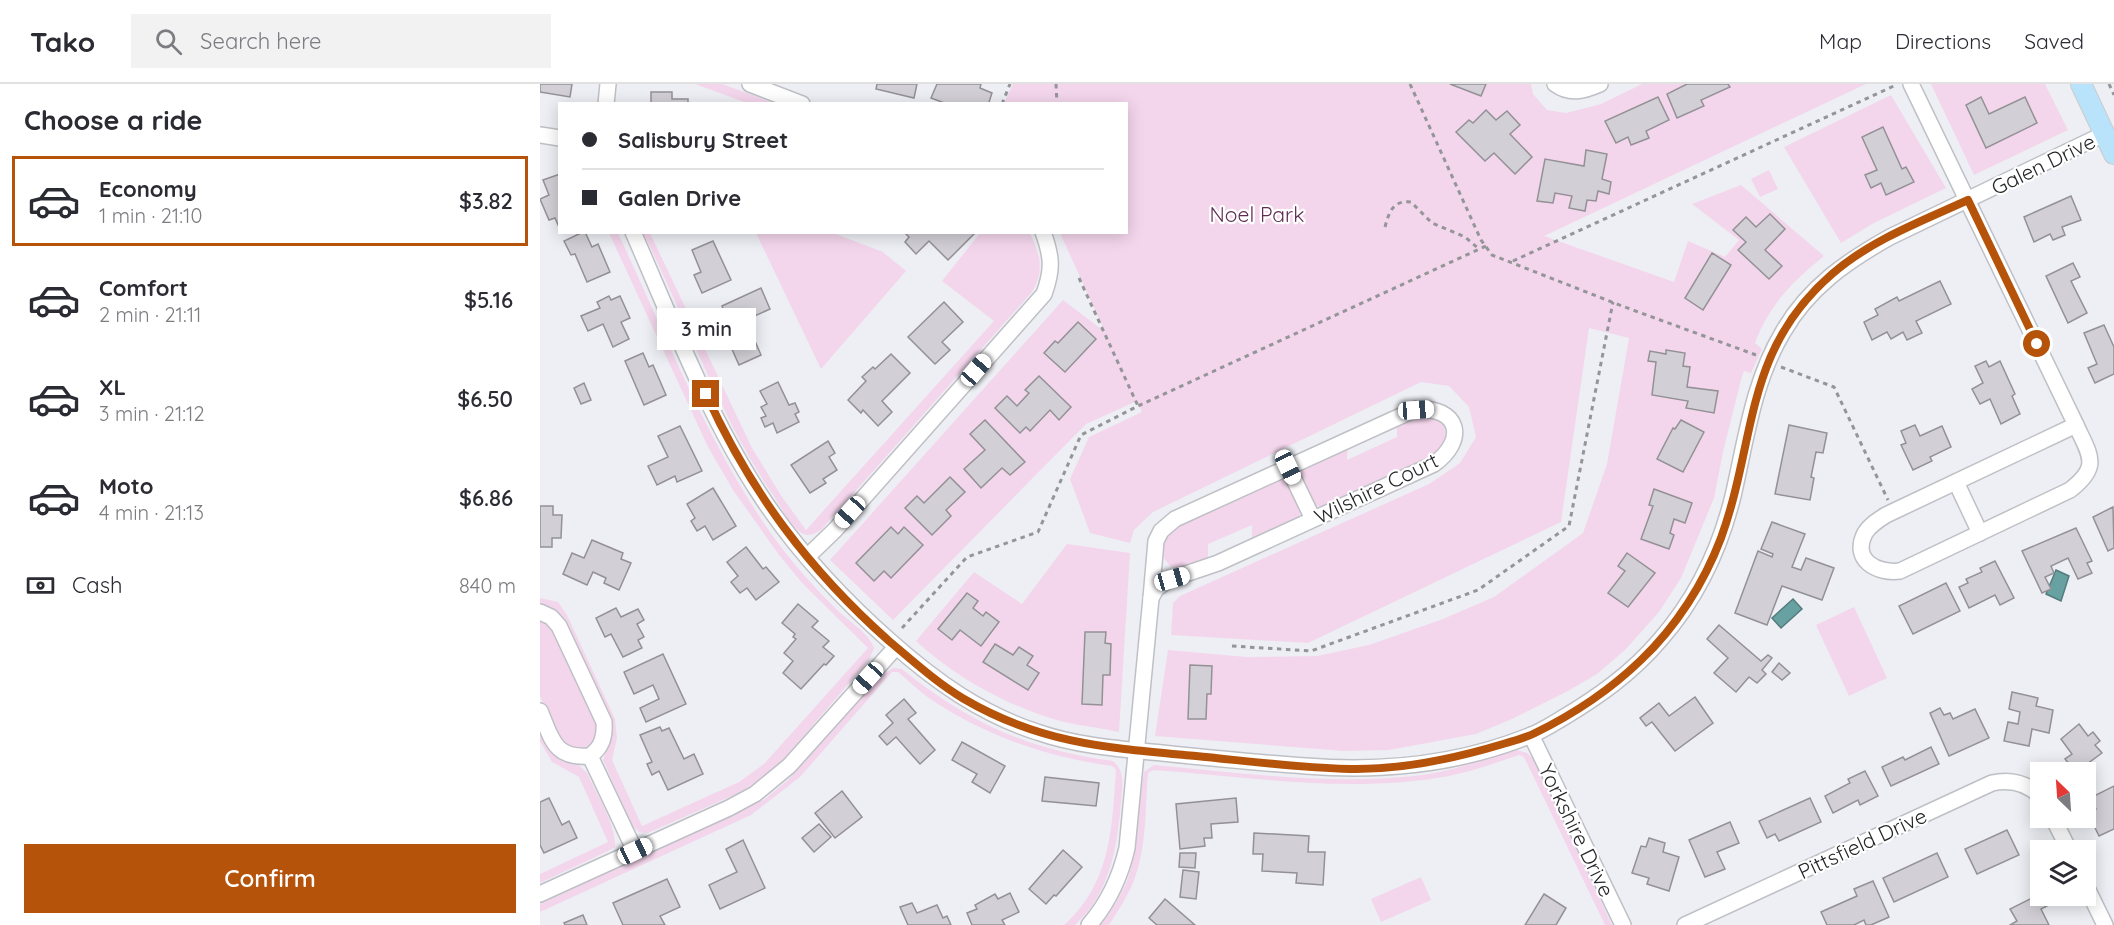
<!DOCTYPE html>
<html lang="en">
<head>
<meta charset="utf-8">
<style>
	:root { --surface:#fff; --page:#f2f2f3; --text:#2b2b33; --muted:#7c7c81; --line:#e1e1e2; --accent:#b45309 }
	body { margin:0; font-family:Quicksand,sans-serif; background:var(--page); color:var(--text); height:100vh; display:flex; flex-direction:column; font-size:22px; white-space:nowrap }
	* { box-sizing:border-box; margin:0 }
	p { font-size:20px; color:var(--muted) }
	.icon { flex:none; width:33px; height:33px; fill:none; stroke:currentColor; stroke-width:2; stroke-linecap:round; stroke-linejoin:round }
	.map { position:relative; flex:1; overflow:hidden }
	.details { display:flex; flex-direction:column; background:var(--surface); width:540px }
	.details>* { flex:none }
	.guide { position:absolute; left:18px; top:18px; width:570px; height:132px; border-radius:0px; box-shadow:0 3px 15px #0003; display:grid; align-content:center; height:132px; padding:0 24px; background:var(--surface) }
	.needle { width:39px; rotate:335deg }
	.fabs { position:absolute; left:1490px; top:678px; display:grid; gap:12px }
	.fabs a { display:grid; place-items:center; width:66px; height:66px; border-radius:0px; background:var(--surface); box-shadow:0 3px 15px #0003; font-size:30px }
	.end { position:absolute; width:27px; height:27px; margin:-14px; border:8px solid #b45309; background:#fff; box-shadow:0 0 0 3px #fff }
	.from { border-radius:50% }
	.bubble { position:absolute; height:42px; border-radius:0px; background:var(--surface); box-shadow:0 3px 15px #0003; font-size:20px; font-weight:600; line-height:42px; text-align:center }
	.car { position:absolute; width:18px; height:36px; margin:-18px -9px; border-radius:8px; box-shadow:0 0 4px 2px #0007; background:linear-gradient(#fff 24%,#345 0 40%,#fff 0 76%,#345 0 86%,#fff 0) }
	.guide b { display:flex; align-items:center; gap:21px; height:57px; font-size:22px }
	.guide b+b { border-top:2px solid var(--line) }
	.guide i { width:15px; height:15px; background:var(--text) }
	ul { padding:0; list-style:none }
	li { display:flex; align-items:center; gap:18px; height:90px; margin:0 12px 9px; padding:0 12px; border:3px solid transparent; border-radius:0px }
	li div { flex:1 }
	li b { display:block; font-size:22px }
	li em { font-style:normal; font-weight:600 }
	li.on { border-color:var(--accent) }
	li>.icon { width:54px; height:54px; stroke-width:1.5 }
	h2 { padding:0 24px; font-size:27px; line-height:72px }
	.pay { display:flex; align-items:center; gap:15px; height:66px; padding:0 24px; font-size:22px }
	.pay p { margin-inline-start:auto }
	.primary-button { display:flex; gap:12px; margin-top:auto; padding:12px 24px }
	.primary-button a { flex:1; height:69px; border-radius:0px; background:var(--accent); color:#fff; font-size:24px; font-weight:600; line-height:69px; text-align:center }
	header { display:flex; align-items:center; gap:36px; box-sizing:border-box; height:84px; padding:0 30px; background:var(--surface); border-bottom:2px solid var(--line) }
	header strong { font-size:28px }
	nav { display:flex; gap:33px; margin-inline-start:auto; font-size:21px }
	.search { width:420px; height:54px; background:var(--page); display:flex; align-items:center; gap:15px; box-sizing:border-box; padding:0 21px; border-radius:0px; color:var(--muted); font-size:22px }
	main { display:flex; flex:1; min-height:0 }
	.map>svg:first-child { display:block }
</style>
</head>
<body>
<header>
<strong>Tako</strong>
<div class="search"><svg class="icon" aria-label="search" viewBox="0 0 24 24"><circle cx="10" cy="10" r="6"/><path d="M15 15l6 6"/></svg>Search here</div>
<nav><a>Map</a><a>Directions</a><a>Saved</a></nav>
</header>
<main>
<section class="details">
<h2>Choose a ride</h2>
<ul>
<li class="on"><svg class="icon" aria-label="car" viewBox="0 0 24 24"><path d="M5 17H2v-5l4-1 3-4h7l3 4 3 1v5h-3M9 17h6M6 11h13"/><circle cx="7" cy="17" r="2"/><circle cx="17" cy="17" r="2"/></svg><div><b>Economy</b><p>1 min · 21:10</p></div><em>$3.82</em></li>
<li><svg class="icon" aria-label="car" viewBox="0 0 24 24"><path d="M5 17H2v-5l4-1 3-4h7l3 4 3 1v5h-3M9 17h6M6 11h13"/><circle cx="7" cy="17" r="2"/><circle cx="17" cy="17" r="2"/></svg><div><b>Comfort</b><p>2 min · 21:11</p></div><em>$5.16</em></li>
<li><svg class="icon" aria-label="car" viewBox="0 0 24 24"><path d="M5 17H2v-5l4-1 3-4h7l3 4 3 1v5h-3M9 17h6M6 11h13"/><circle cx="7" cy="17" r="2"/><circle cx="17" cy="17" r="2"/></svg><div><b>XL</b><p>3 min · 21:12</p></div><em>$6.50</em></li>
<li><svg class="icon" aria-label="car" viewBox="0 0 24 24"><path d="M5 17H2v-5l4-1 3-4h7l3 4 3 1v5h-3M9 17h6M6 11h13"/><circle cx="7" cy="17" r="2"/><circle cx="17" cy="17" r="2"/></svg><div><b>Moto</b><p>4 min · 21:13</p></div><em>$6.86</em></li>
</ul>
<div class="pay"><svg class="icon" aria-label="cash" viewBox="0 0 24 24"><path d="M3 7h18v10H3z"/><circle cx="12" cy="12" r="2"/></svg>Cash<p>840 m</p></div>
<div class="primary-button"><a>Confirm</a></div>
</section>
<div class="map">
<svg width="1574" height="841" viewBox="0 0 1574 841">
	<rect width="100%" height="100%" fill="#edeff4"/>
	<g fill="#f4d6ec">
		<polygon points="155,0 182,0 234,19 207,19"/>
		<path d="M473 0H991L993 10 1007 26 1026 29 1061 20 1102 0H1326L1004 152 1134 198 1148 157 1185 173 1199 156 1152 120 1201 101 1284 172C1253 197 1229 221 1215 259L1222 265 1211 289 1204 287 1201 296 1183 368 1174 414 1141 494 1119 528 1085 566 1057 590 1028 607 972 635 936 650 849 666 804 667 615 652 628 566 707 573 777 572 829 561 903 535 954 513 1043 449 1067 380 1089 254 1049 244 1021 438 768 559 631 551 633 519 640 512 889 400 920 379 936 353 929 323 909 302 881 298 613 428 594 446 590 459 550 449 530 395 549 353 602 328 597 317 546 340 353 536 290 476 523 216 565 248 520 149 586 148V20L464 19Z"/>
		<polygon points="1391,0 1505,0 1528,46 1434,91"/>
		<polygon points="1351,11 1406,104 1332,140 1301,159 1244,63"/>
		<polygon points="1229,86 1238,105 1220,113 1211,95"/>
		<path d="M69 149H78C122 243 161 343 218 430 239 464 268 497 296 525 308 537 328 548 334 564L329 576 243 676 223 693 201 708 108 749 99 748 91 741 63 676C69 659 74 655 69 636L26 542 14 525 0 519V514L18 518 27 531 75 635 77 654 72 676 102 742 199 698 224 680 328 564 263 500 239 471 193 406 168 363Z"/>
		<path d="M103 149H110L212 364 242 413 266 446 454 237 402 197 440 149H490C500 171 505 185 492 208L281 446C274 450 268 454 260 448 249 440 241 423 233 411 178 330 147 236 103 149Z"/>
		<polygon points="216,149 293,149 343,168 366,187 281,285"/>
		<path d="M883 329 902 337C910 355 903 362 890 374L783 424 771 420 758 393 763 380 808 359 807 376 857 353V337Z"/>
		<path d="M735 393 749 397 762 423 758 436 712 457V441L668 460V478C660 480 648 487 640 486 628 486 618 467 622 456 623 452 627 448 630 444Z"/>
		<path d="M527 460 590 469 579 648C561 644 542 642 524 638 469 623 419 596 376 557L434 488 482 520Z"/>
		<polygon points="1314,523 1347,594 1309,612 1276,541"/>
		<path d="M0 536 11 542 57 640C62 659 46 665 31 666L20 656 0 612Z"/>
		<path d="M353 584 362 585C429 639 487 665 573 677 586 688 582 703 581 719 577 764 570 809 535 841H524C571 799 572 744 576 686L572 682C506 673 446 652 390 615 379 607 369 597 358 588H352L260 693 211 731 0 828V820L184 735 225 715 248 696 342 591Z"/>
		<path d="M0 645C9 665 16 681 39 681L47 689C56 708 77 743 75 763L68 767 0 799V790L68 758 39 693 12 678 0 657Z"/>
		<path d="M977 666 987 669 995 677 1072 841H1065L984 673 979 671C956 679 933 687 909 692 811 710 711 693 613 686L608 689C605 724 607 763 594 796 588 812 578 827 569 841H561C572 826 583 809 589 791 599 758 598 722 604 688L614 681C705 689 798 703 889 690 918 685 949 674 977 666Z"/>
		<polygon points="881,793 891,816 841,838 831,815"/>
	</g>
	<g fill="#68a1a2" stroke="#547c7e" stroke-width="1.5">
		<polygon points="1516,486 1529,492 1521,517 1506,510"/>
		<polygon points="1253,515 1262,525 1241,544 1232,534"/>
	</g>
	<g fill="#d2d0d6" stroke="#939196" stroke-width="1.5">
		<polygon points="0,0 32,0 30,13 0,8"/>
		<polygon points="337,0 377,0 374,14 336,5"/>
		<polygon points="397,0 441,0 440,4 452,9 449,18 453,20 407,20 391,14"/>
		<polygon points="910,0 946,0 941,12"/>
		<polygon points="1147,0 1188,0 1190,3 1161,16 1164,22 1137,34 1127,10"/>
		<polygon points="111,8 132,8 132,15 148,15 148,20 111,20"/>
		<polygon points="1118,13 1129,36 1106,47 1109,54 1091,61 1088,53 1076,59 1065,37"/>
		<polygon points="1441,13 1449,30 1485,13 1497,39 1446,64 1426,21"/>
		<polygon points="946,26 956,36 967,27 980,41 970,50 992,73 975,90 954,69 945,77 916,48 929,36 933,39"/>
		<polygon points="1343,43 1362,85 1366,83 1374,98 1346,111 1341,99 1331,104 1325,91 1337,86 1322,53"/>
		<polygon points="1046,66 1067,70 1062,95 1071,98 1069,110 1058,107 1056,117 1047,116 1045,127 1029,124 1032,112 1015,109 1013,119 997,117 1005,75 1044,82"/>
		<polygon points="20,90 20,143 19,143 15,134 9,136 0,115 9,111 3,96"/>
		<polygon points="1531,112 1541,136 1522,143 1525,151 1513,156 1510,150 1494,158 1484,133"/>
		<polygon points="1230,130 1245,145 1225,166 1242,182 1229,195 1198,166 1206,158 1193,146 1206,133 1216,143"/>
		<polygon points="43,148 45,148 52,163 58,160 70,188 47,198 35,170 31,171 24,157"/>
		<polygon points="364,148 436,148 408,176 389,157 376,170 365,158 369,153"/>
		<polygon points="173,157 191,196 162,209 154,191 161,188 152,166"/>
		<polygon points="1172,169 1191,181 1163,226 1145,214"/>
		<polygon points="1533,179 1540,193 1531,197 1547,229 1528,239 1506,192"/>
		<polygon points="1400,197 1411,220 1376,237 1382,249 1367,256 1363,248 1351,255 1347,248 1332,256 1324,238 1338,231 1335,225 1357,213 1359,217"/>
		<polygon points="221,204 230,225 206,236 221,271 199,281 179,236 186,233 182,222"/>
		<polygon points="69,212 71,216 80,212 90,234 81,238 89,255 73,263 63,240 48,247 41,232 60,224 57,218"/>
		<polygon points="404,218 423,238 402,258 410,266 395,280 368,253"/>
		<polygon points="538,238 556,255 525,288 504,269 515,257 518,259"/>
		<polygon points="1564,241 1574,263 1574,290 1555,299 1548,284 1557,280 1544,249"/>
		<polygon points="1126,266 1145,269 1143,282 1150,283 1147,303 1178,307 1174,329 1146,324 1148,317 1112,311 1116,278 1108,277 1110,267 1126,270"/>
		<polygon points="103,269 109,283 113,281 126,311 104,321 85,277"/>
		<polygon points="351,270 370,289 342,317 352,328 338,342 323,326 321,329 308,316 326,297 322,293 333,283 335,285"/>
		<polygon points="1446,277 1449,283 1460,277 1475,310 1472,312 1480,330 1461,340 1450,315 1440,320 1432,305 1443,299 1435,282"/>
		<polygon points="499,292 531,323 519,336 510,326 490,347 486,343 480,349 455,324 467,312 477,322 489,309 485,306"/>
		<polygon points="238,298 249,321 255,319 259,328 255,330 259,338 237,349 233,339 225,343 221,334 226,332 221,323 227,320 220,307"/>
		<polygon points="44,299 51,316 41,320 34,304"/>
		<polygon points="445,336 485,378 470,391 462,384 441,404 424,385 445,366 430,350"/>
		<polygon points="1141,336 1164,348 1143,388 1117,375 1133,344 1135,345"/>
		<polygon points="1249,341 1287,349 1283,369 1276,368 1271,393 1274,394 1270,416 1235,410"/>
		<polygon points="1375,341 1380,352 1402,342 1411,363 1390,373 1392,377 1373,386 1361,361 1366,359 1361,347"/>
		<polygon points="140,342 162,387 137,398 135,392 117,401 108,382 128,373 118,352"/>
		<polygon points="288,357 295,369 289,373 297,386 283,395 286,399 270,409 251,381"/>
		<polygon points="410,393 425,408 406,426 411,432 392,451 365,424 377,412 384,419"/>
		<polygon points="173,404 196,442 173,456 165,442 157,447 151,437 155,434 147,420"/>
		<polygon points="1114,405 1152,419 1145,439 1134,435 1130,449 1134,451 1129,465 1101,455 1113,422 1109,421"/>
		<polygon points="0,422 13,422 13,431 22,431 21,454 12,454 12,463 0,463"/>
		<polygon points="1573,423 1574,464 1568,467 1553,433"/>
		<polygon points="1232,438 1265,450 1252,483 1261,486 1266,474 1294,484 1282,516 1242,502 1227,541 1195,529 1218,467 1232,473 1233,470 1221,465"/>
		<polygon points="351,443 358,450 364,443 383,461 351,494 344,487 334,497 316,479"/>
		<polygon points="1536,444 1552,477 1547,479 1552,489 1538,495 1528,474 1511,482 1514,489 1505,493 1511,505 1502,509 1482,467"/>
		<polygon points="52,456 83,469 81,475 91,479 79,506 64,499 66,494 53,488 47,501 23,490 32,469 44,474"/>
		<polygon points="206,463 223,485 226,483 239,498 216,516 207,504 200,509 191,498 198,492 187,478"/>
		<polygon points="1087,469 1115,489 1088,523 1068,509 1085,487 1078,482"/>
		<polygon points="1455,477 1474,514 1460,521 1455,511 1429,524 1419,503 1428,499 1426,495 1442,488 1440,484"/>
		<polygon points="1406,499 1420,527 1373,550 1359,522"/>
		<polygon points="427,509 438,517 433,524 443,532 446,528 459,538 441,562 420,546 412,556 398,545"/>
		<polygon points="258,520 278,537 272,543 289,557 283,563 294,572 286,581 284,580 261,605 243,589 253,577 244,569 256,555 253,553 255,550 242,539"/>
		<polygon points="76,524 81,533 98,525 104,536 97,540 104,553 98,556 102,564 83,573 71,550 65,553 56,534"/>
		<polygon points="1179,541 1221,577 1228,571 1232,574 1222,586 1226,590 1217,599 1209,593 1196,608 1174,589 1188,574 1167,555"/>
		<polygon points="545,548 566,548 565,559 571,560 570,591 563,591 562,621 542,620"/>
		<polygon points="455,560 473,571 479,563 493,572 487,581 499,589 488,606 443,578"/>
		<polygon points="123,570 146,620 106,638 100,624 119,615 113,601 94,610 84,588"/>
		<polygon points="1239,579 1250,589 1242,596 1232,588"/>
		<polygon points="650,581 672,582 671,610 667,610 666,635 648,635"/>
		<polygon points="1472,608 1498,614 1496,622 1513,626 1509,649 1492,645 1489,662 1464,657 1468,638 1478,640 1480,628 1469,625"/>
		<polygon points="1155,613 1173,639 1135,667 1112,638 1106,642 1100,634 1119,619 1129,632"/>
		<polygon points="364,615 376,629 368,635 395,666 380,680 356,653 347,661 339,652 353,639 346,631"/>
		<polygon points="1400,624 1404,631 1410,629 1413,635 1435,625 1449,654 1409,672 1390,629"/>
		<polygon points="1539,640 1548,652 1553,648 1560,657 1555,661 1562,669 1536,688 1525,675 1532,670 1521,655"/>
		<polygon points="120,643 122,647 129,644 144,675 154,670 163,690 128,706 119,687 112,691 107,680 112,678 100,651"/>
		<polygon points="422,658 465,682 450,709 432,698 437,690 412,676"/>
		<polygon points="1391,663 1399,680 1351,702 1342,683 1363,673 1365,676"/>
		<polygon points="1325,687 1338,712 1320,721 1318,716 1293,729 1285,712 1310,699 1308,695"/>
		<polygon points="505,693 559,699 556,722 502,717"/>
		<polygon points="1574,702 1574,745 1559,752 1548,729 1556,725 1550,714"/>
		<polygon points="302,707 322,733 295,754 275,729"/>
		<polygon points="9,714 22,741 29,737 37,754 4,769 0,761 0,718"/>
		<polygon points="696,714 698,738 671,740 672,754 664,754 665,762 640,765 636,720"/>
		<polygon points="1270,714 1281,738 1239,757 1235,750 1227,754 1219,737"/>
		<polygon points="1190,738 1199,759 1177,768 1185,785 1165,793 1149,756"/>
		<polygon points="279,740 291,753 274,768 262,754"/>
		<polygon points="1467,746 1479,771 1437,790 1425,765"/>
		<polygon points="714,749 769,752 768,768 785,768 783,801 756,799 757,789 722,787 723,770 713,770"/>
		<polygon points="1109,754 1125,759 1123,768 1139,773 1129,807 1107,800 1109,794 1092,789 1101,762 1106,763"/>
		<polygon points="203,756 225,804 180,825 169,801 197,788 186,765"/>
		<polygon points="523,766 542,783 516,812 514,811 506,820 489,805"/>
		<polygon points="640,769 656,769 655,784 639,783"/>
		<polygon points="1397,769 1408,793 1354,818 1343,794"/>
		<polygon points="643,786 659,788 656,815 640,813"/>
		<polygon points="127,795 140,823 120,832 125,841 83,841 73,819"/>
		<polygon points="1333,797 1349,833 1331,841 1326,841 1324,836 1314,841 1287,841 1281,828 1317,812 1314,805"/>
		<polygon points="470,809 479,828 462,836 465,841 432,841 427,829 437,825 435,821 455,810 458,815"/>
		<polygon points="1004,810 1026,824 1016,841 985,841"/>
		<polygon points="1500,810 1507,822 1501,825 1509,841 1470,841 1477,837 1470,825"/>
		<polygon points="625,815 655,841 617,841 609,834"/>
		<polygon points="372,819 377,829 397,821 403,834 407,832 411,841 368,841 360,823"/>
		<polygon points="43,831 47,841 25,841 24,839"/>
	</g>
	<g fill="none" stroke-linecap="round" stroke-linejoin="round">
		<defs>
			<g id="minor">
				<polyline points="210,0 262,20"/>
				<path d="M1015 0C1030 11 1044 7 1060 0"/>
				<polyline points="1371,0 1536,341"/>
				<polyline points="66,20 68,0"/>
				<polyline points="0,51 20,54"/>
				<path d="M93 148C131 235 168 331 219 409 256 466 301 514 351 558 395 597 441 630 497 648 537 662 580 665 622 669 670 674 718 679 766 682 841 688 919 680 989 652 1000 648 1011 641 1021 635 1058 613 1092 589 1120 556 1156 515 1180 465 1193 412 1206 356 1213 298 1243 248 1268 204 1307 177 1350 153L1564 50"/>
				<path d="M876 325C920 323 927 356 894 380L678 479 628 496 616 505 611 514 616 457 621 447 635 435Z"/>
				<path d="M1536 341C1550 372 1561 382 1530 406L1360 487C1337 490 1311 476 1325 449 1330 441 1338 436 1346 431Z"/>
				<polyline points="748,383 773,435"/>
				<polyline points="1416,398 1440,449"/>
				<path d="M267 473 295 446 504 210C513 185 512 173 503 148"/>
				<path d="M0 528 11 533 19 542 64 638C65 653 62 663 50 672 14 675 12 655 0 627"/>
				<polyline points="991,651 1083,841"/>
				<polyline points="50,672 95,767"/>
				<polyline points="1513,734 1529,766"/>
				<polyline points="1545,800 1565,841"/>
				<polyline points="0,810 189,724 215,710 249,682 356,563"/>
				<path d="M549 841C569 818 580 794 587 764L611 514"/>
				<path d="M1145 841 1452 699C1470 695 1487 699 1500 712"/>
			</g>
			<polyline id="major" points="1541,0 1574,70"/>
		</defs>
		<use href="#minor" stroke="#bec0c5" stroke-width="18"/>
		<use href="#major" stroke="#cbcbcc" stroke-width="22"/>
		<g stroke="#949599" stroke-width="3" stroke-dasharray="4.5 4.5" stroke-linecap="butt">
			<polyline points="516,0 517,20"/>
			<polyline points="870,0 941,156 952,171 1082,222 1216,271"/>
			<polyline points="1569,0 1574,11"/>
			<polyline points="462,20 470,0"/>
			<path d="M845 143C849 128 853 116 871 118L892 139 925 153 939 165"/>
			<polyline points="973,177 1356,1"/>
			<polyline points="539,194 598,322"/>
			<polyline points="1241,283 1294,303 1348,416"/>
			<polyline points="362,544 427,473 498,448 541,351 598,322 946,162"/>
			<polyline points="692,562 771,567 938,506 1029,442 1073,218"/>
		</g>
		<use href="#minor" stroke="#fff" stroke-width="15"/>
		<use href="#major" stroke="#b9e3fa" stroke-width="20"/>
	</g>
	<g fill="none" stroke-linecap="round" stroke-linejoin="round">
		<path stroke="#b45309" stroke-width="8" d="M166 310C210 407 269 486 349 557 373 577 397 599 424 615 501 660 569 664 656 672 707 677 759 684 810 685 862 686 913 675 963 660 974 657 985 654 995 649 1034 630 1070 606 1101 576 1136 543 1164 499 1181 454 1217 355 1203 267 1292 190 1331 156 1382 137 1428 116L1497 260"/>
	</g>
	<g text-anchor="middle" dominant-baseline="central" stroke-width="4.5" stroke-linejoin="round" paint-order="stroke">
		<g font-size="21" fill="#262729" stroke="#fff">
			<text transform="translate(1503 80) rotate(-26)">Galen Drive</text>
			<text transform="translate(836 404) rotate(-26)">Wilshire Court</text>
			<text transform="translate(1037 746) rotate(64)">Yorkshire Drive</text>
			<text transform="translate(1322 759) rotate(-25)">Pittsfield Drive</text>
		</g>
		<g font-size="21" fill="#5e2d54" stroke="#fff">
			<text x="717" y="130">Noel Park</text>
		</g>
	</g>
</svg>
<div class="fabs">
<a><svg class="needle" viewBox="-14 -14 28 28"><path d="M0-13l5 13h-10z" fill="#e53935"/><path d="M0 13l5-13h-10z" fill="#7c7c81"/></svg></a>
<a><svg class="icon" aria-label="layers" viewBox="0 0 24 24"><path d="M12 4l9 5-9 5-9-5zM3 14l9 5 9-5"/></svg></a>
</div>
<i class="end from" style="left:1497px;top:260px"></i>
<i class="end" style="left:166px;top:310px"></i>
<div class="bubble" style="left:117px;top:224px;width:99px">3 min</div>
<i class="car" style="left:436px;top:286px;rotate:41deg"></i>
<i class="car" style="left:876px;top:326px;rotate:86deg"></i>
<i class="car" style="left:748px;top:383px;rotate:155deg"></i>
<i class="car" style="left:310px;top:428px;rotate:222deg"></i>
<i class="car" style="left:632px;top:495px;rotate:74deg"></i>
<i class="car" style="left:328px;top:594px;rotate:222deg"></i>
<i class="car" style="left:95px;top:767px;rotate:65deg"></i>
<div class="guide">
<b><i class="from"></i>Salisbury Street</b>
<b><i></i>Galen Drive</b>
</div>
</div>
</main>
</body>
</html>
